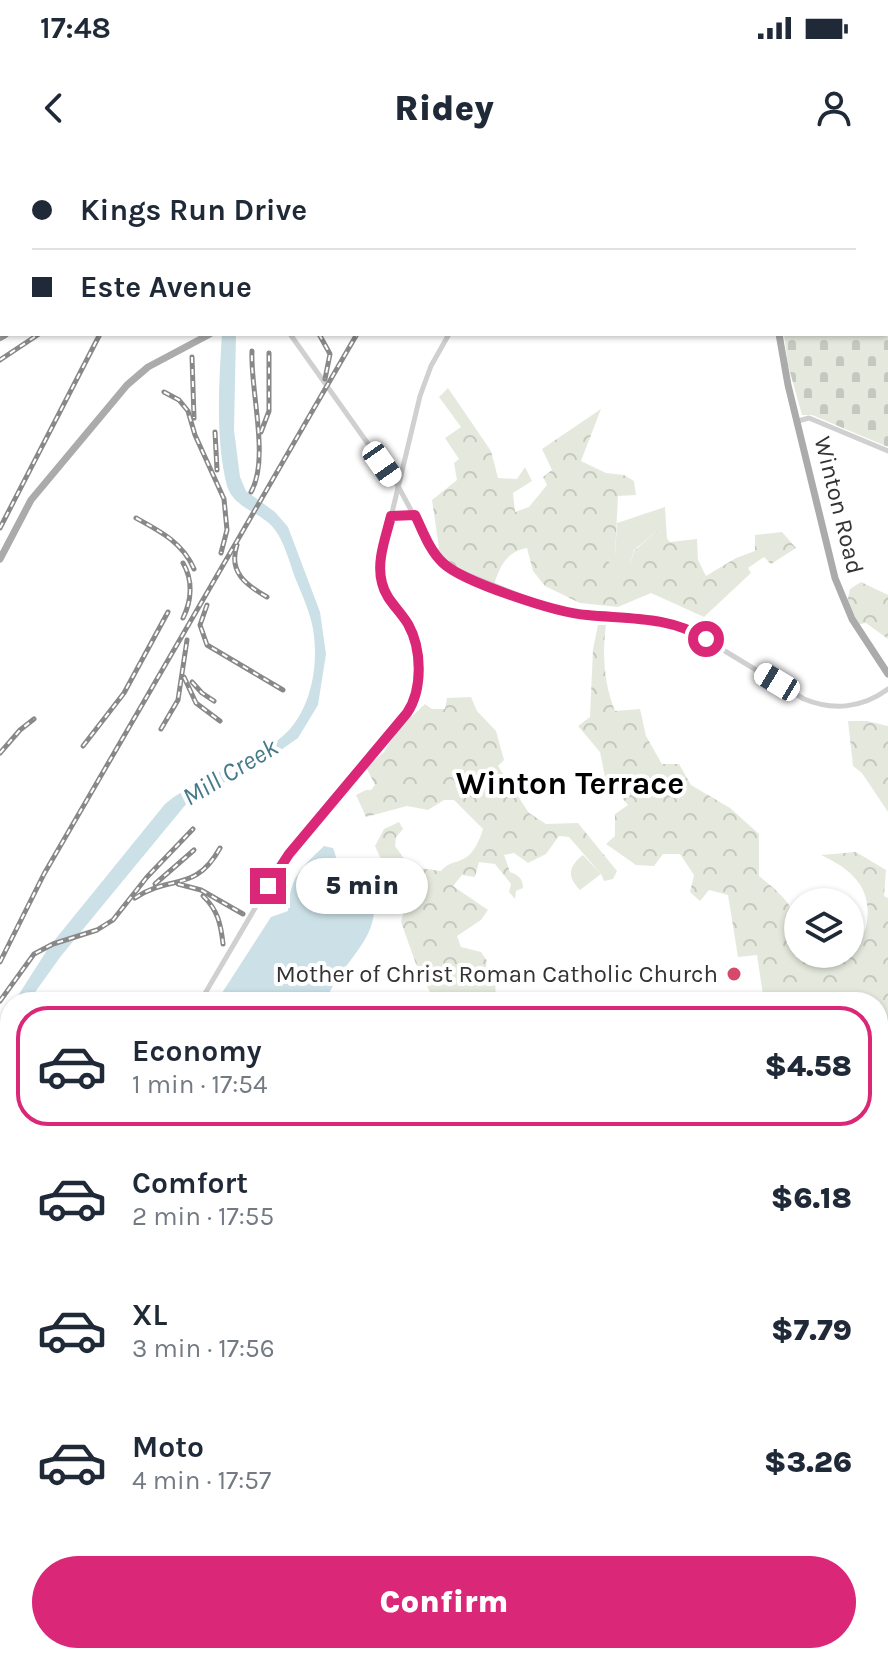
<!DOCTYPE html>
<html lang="en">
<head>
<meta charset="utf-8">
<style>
	:root { --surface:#fff; --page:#f6f6f7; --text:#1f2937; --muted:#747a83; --line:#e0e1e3; --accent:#db2777 }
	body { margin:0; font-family:Karla,sans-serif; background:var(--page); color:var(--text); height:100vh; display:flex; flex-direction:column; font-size:30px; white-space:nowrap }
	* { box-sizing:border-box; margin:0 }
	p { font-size:26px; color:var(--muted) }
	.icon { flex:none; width:44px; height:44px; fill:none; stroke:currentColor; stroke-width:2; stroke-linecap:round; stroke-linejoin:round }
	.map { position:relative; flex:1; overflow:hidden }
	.details { position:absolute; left:0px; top:832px; width:888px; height:672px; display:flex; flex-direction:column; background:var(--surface); border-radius:32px 32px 0 0; box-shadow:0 2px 6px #0004 }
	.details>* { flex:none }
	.banner { position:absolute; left:0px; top:0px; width:888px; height:176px; box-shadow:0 2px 6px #0004; display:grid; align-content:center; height:176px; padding:0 32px; background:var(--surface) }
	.buttons { position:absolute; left:784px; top:728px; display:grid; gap:16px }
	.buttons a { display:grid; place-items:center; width:80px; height:80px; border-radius:50%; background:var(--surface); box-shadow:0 2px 6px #0004; font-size:40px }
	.end { position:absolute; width:36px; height:36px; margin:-18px; border:10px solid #db2777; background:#fff; box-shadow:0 0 0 4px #fff }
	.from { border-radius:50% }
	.bubble { position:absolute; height:56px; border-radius:28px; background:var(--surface); box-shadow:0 2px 6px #0004; font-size:26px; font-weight:800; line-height:56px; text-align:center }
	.car { position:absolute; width:24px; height:48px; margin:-24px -12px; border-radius:10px; box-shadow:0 0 6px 2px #0007; background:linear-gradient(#fff 24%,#345 0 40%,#fff 0 76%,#345 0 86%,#fff 0) }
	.banner b { display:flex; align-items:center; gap:28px; height:76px; font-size:30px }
	.banner b+b { border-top:2px solid var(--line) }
	.banner i { width:20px; height:20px; background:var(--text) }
	ul { padding:14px 0 0; list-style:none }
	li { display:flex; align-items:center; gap:24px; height:120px; margin:0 16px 12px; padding:0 16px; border:4px solid transparent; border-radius:32px }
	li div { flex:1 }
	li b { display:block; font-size:30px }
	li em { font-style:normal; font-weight:800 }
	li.selected { border-color:var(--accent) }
	li>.icon { width:72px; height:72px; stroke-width:1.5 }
	.button { display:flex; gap:16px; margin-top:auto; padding:16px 32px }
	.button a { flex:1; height:92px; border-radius:48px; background:var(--accent); color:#fff; font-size:32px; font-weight:800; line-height:92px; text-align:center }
	.status { display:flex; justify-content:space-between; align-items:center; height:56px; padding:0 40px; background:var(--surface); direction:ltr }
	.status svg { height:22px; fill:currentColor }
	header { display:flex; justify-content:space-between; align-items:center; height:104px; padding:0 32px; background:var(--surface); font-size:36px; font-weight:800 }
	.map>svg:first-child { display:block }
</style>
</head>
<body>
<div class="status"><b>17:48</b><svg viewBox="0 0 49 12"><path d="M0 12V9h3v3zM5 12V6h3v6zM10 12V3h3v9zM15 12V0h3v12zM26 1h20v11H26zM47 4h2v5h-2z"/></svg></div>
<header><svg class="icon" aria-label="back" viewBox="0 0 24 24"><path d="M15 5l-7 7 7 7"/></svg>Ridey<svg class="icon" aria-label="person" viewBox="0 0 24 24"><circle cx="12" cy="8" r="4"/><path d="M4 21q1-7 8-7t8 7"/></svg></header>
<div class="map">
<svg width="888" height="1504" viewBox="0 0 888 1504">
	<defs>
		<pattern id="grass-dots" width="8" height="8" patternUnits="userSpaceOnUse" patternTransform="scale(2)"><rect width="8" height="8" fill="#e5e9dd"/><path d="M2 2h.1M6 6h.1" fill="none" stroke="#c5c8be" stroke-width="1.8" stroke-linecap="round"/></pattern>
		<pattern id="forest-crowns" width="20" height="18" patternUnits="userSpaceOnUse" patternTransform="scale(2)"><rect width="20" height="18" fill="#e5e9dd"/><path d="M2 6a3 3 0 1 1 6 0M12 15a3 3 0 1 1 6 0" fill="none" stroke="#c5c8be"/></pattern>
		<pattern id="cemetery-stones" width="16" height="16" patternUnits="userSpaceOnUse" patternTransform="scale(2)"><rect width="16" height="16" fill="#e5e9dd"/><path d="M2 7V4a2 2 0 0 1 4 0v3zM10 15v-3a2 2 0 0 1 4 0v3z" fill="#c5c8be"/></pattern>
	</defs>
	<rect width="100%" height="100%" fill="#fff"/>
	<polygon fill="url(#grass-dots)" points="0,1005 10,1007 10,1231 0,1220"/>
	<g fill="url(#forest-crowns)">
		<path d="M448 228 491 291 498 318 517 319 525 307 532 321 513 333 515 352 529 347 547 325 543 317 552 310 542 289 601 249 581 301 606 313 624 315 634 321 636 335 618 336 615 396 630 405 634 391 659 369 670 382 697 379 698 400 706 416 736 398 755 391V375L782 372 796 388 771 404 764 397 748 408 751 413 704 457 651 433 618 447 580 443 545 426 533 411 527 388C506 392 500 406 494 425L456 409 435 390 439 388 432 340 457 320 454 303 459 299 445 278 461 267 439 237Z"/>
		<polygon points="861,422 888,435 888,479 866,463 856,465 846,446 850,429"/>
		<path d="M598 465H606C602 494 604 524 615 551L640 549 646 576 662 604H679L691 625 730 648 759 674V716C792 743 798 749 798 794H850V785H858C861 778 867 769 867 761 872 726 849 708 821 695L856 692 886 710 884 736 888 738V946L878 943V842H764L757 795 738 797 728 735 709 730 700 741 690 732 694 715 680 694H663L654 706 636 705 606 684 615 676V654L628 645 605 617 600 592 578 566 590 557 593 489Z"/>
		<path d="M471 537 477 551 496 571 504 600 498 606 529 653 546 664 578 663 617 711 613 719 604 721 601 714 569 677 559 676 546 694 528 703 514 693 504 695 510 712C518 715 523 718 523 728L516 731 515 739 509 732 511 724 495 704 479 702 475 717 462 715 453 726 488 750 481 760 457 776 461 787 481 792 487 801 485 813 495 820 496 838 499 842H435L416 804 401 762 404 751 375 686 384 669 399 662 403 669 396 677 395 686 410 707 441 711C450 701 455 704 465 698 474 693 480 679 483 669L454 640H444L428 650 407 646 366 657 356 635 366 630H371L375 625 366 607 384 592 398 569 425 544 432 549H445L447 538Z"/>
		<polygon points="848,561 867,561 888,566 888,652 862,613 853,606"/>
		<polygon points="523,832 568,842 507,842 514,840"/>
		<polygon points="888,1065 888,1129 878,1135 878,1067"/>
		<polygon points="888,1197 888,1386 878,1383 878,1199"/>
		<polygon points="401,1494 481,1494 482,1504 386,1504"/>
	</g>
	<polygon fill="url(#cemetery-stones)" points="759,0 888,0 888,287 812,255 802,255 788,205 784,174 886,174 886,2"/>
	<g fill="#e5e9dd">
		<polygon points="665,347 667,379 658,370 634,390 630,405 618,414 608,401 615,396 617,363"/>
		<path d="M583 695 601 714 580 730C566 716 569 706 583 695Z"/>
		<polygon points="0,1220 10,1231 10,1409 0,1412 0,1284 2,1272"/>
		<polygon points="144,1494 370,1494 377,1504 158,1504"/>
	</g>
	<g fill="#cce1e7">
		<path d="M222 174H236L234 270 240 317 246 331 275 352 288 367 320 452 326 494 318 545 298 578 248 613 207 629 187 643 61 796 28 842H14L49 787 165 644C201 613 260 602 290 569 314 542 320 495 311 460 307 445 300 430 294 415 289 400 284 382 275 370 262 352 234 349 227 326 215 278 219 223 222 174Z"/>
		<path d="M324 686 333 688C338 699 337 713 342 725L349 727 363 714C369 721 371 727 373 736 382 781 338 803 326 842H220V836L271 757 288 751C290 717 300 709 324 686Z"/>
		<polygon points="10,849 10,868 2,880 4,891 0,910 0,865"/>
	</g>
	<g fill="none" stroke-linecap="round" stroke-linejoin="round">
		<polyline stroke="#cce1e7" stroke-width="2" points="0,1229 10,1245"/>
		<g stroke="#d0d0d0" stroke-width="5">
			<polyline points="536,0 537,2"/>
			<path d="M290 174 398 326 433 391 446 406 553 449 583 455 659 460 687 468 804 539C833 551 863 548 888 529"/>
			<polyline points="798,261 809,258 888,291"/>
			<polyline points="391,356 415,355"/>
			<path d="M200 842 278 709 407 553C424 529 422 488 407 462 395 443 381 432 379 407L420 236 431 206 449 174"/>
			<polyline points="0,1184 10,1167"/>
			<polyline points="0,1412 10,1409"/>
			<polyline points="101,1494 115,1504"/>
		</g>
		<g stroke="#ababab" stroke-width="7">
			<polyline points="754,0 755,2"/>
			<polyline points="358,2 360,0"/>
			<polyline points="779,174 788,225 835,418 852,459 888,514"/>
			<polyline points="0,399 31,340 127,225 148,207 210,174"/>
			<polyline points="0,957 10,960"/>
			<polyline points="677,1494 687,1504"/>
		</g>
		<g stroke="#9a9a9a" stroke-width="8">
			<polyline points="155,2 156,0"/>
			<polyline points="166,2 167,0"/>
			<polyline points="0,165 2,163"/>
			<polyline points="0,177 5,174"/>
		</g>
		<defs>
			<g id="rail">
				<polyline points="235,2 237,0"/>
				<polyline points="444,2 444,0"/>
				<polyline points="319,174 330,194 325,219"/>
				<polyline points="192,197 194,258"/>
				<polyline points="0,200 39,174"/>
				<polyline points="164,232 179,240 188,251 195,275 224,339 227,370 221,393"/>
				<polyline points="215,272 217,310"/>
				<polyline points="261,272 269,251 269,193"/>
				<path d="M251 332C270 299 250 230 252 191"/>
				<path d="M136 358C160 371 183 383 194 409"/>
				<polyline points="0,368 100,174"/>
				<path d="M237 385C228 412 246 425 267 437"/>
				<polyline points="207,445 200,465 207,485 283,530"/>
				<path d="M183 458C192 440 193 420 183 403"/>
				<polyline points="184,517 196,543 220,561"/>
				<polyline points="192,522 202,533 214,541"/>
				<polyline points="161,569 178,540 187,480"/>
				<polyline points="83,586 124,533 168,452"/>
				<polyline points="0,593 20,570 34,559"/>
				<polyline points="155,724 194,690"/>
				<polyline points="178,724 201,730 243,754"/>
				<path d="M203 736C218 750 221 765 223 784"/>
				<path d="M135 738C171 714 195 733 220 688"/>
				<polyline points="0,802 44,714 357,174"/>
				<polyline points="0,841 34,794 53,784 97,770 113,760 147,717 193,669"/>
			</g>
		</defs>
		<use href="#rail" stroke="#888" stroke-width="5"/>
		<use href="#rail" stroke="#fff" stroke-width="2" stroke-dasharray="6" stroke-linecap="butt"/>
	</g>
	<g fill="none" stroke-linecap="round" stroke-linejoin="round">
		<path stroke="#db2777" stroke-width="10" d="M268 726 289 694 407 553C423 529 422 489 408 464 399 449 386 440 382 423 376 401 386 377 391 356L415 355C423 371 429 390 443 403 463 422 557 453 587 455 629 459 669 456 706 479"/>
	</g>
	<circle fill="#d6496b" stroke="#fff" stroke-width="3" cx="734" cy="814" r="8"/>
	<g text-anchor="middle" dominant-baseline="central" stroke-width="8" stroke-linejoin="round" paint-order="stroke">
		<g font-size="24" fill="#333" stroke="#fff">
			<text transform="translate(839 345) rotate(76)">Winton Road</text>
		</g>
		<g font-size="24" fill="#333" stroke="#fff" text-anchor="end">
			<text x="718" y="814">Mother of Christ Roman Catholic Church</text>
		</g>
		<g font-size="26" font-style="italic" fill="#447a89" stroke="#fff">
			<text transform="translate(230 612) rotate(-31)">Mill Creek</text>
		</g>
		<g font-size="32" font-weight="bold" fill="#000" stroke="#fff">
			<text x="570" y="623">Winton Terrace</text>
		</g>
	</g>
</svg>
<div class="buttons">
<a><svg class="icon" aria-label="layers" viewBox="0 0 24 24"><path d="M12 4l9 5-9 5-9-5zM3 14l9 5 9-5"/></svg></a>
</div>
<i class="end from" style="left:706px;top:479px"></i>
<i class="end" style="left:268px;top:726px"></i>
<div class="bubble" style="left:296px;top:698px;width:132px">5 min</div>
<i class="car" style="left:382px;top:304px;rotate:145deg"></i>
<i class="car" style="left:777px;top:522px;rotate:301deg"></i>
<div class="banner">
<b><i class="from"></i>Kings Run Drive</b>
<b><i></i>Este Avenue</b>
</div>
<section class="details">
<ul>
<li class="selected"><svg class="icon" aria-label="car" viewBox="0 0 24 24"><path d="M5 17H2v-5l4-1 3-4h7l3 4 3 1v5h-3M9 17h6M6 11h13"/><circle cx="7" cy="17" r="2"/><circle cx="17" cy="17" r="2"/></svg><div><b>Economy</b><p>1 min · 17:54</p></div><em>$4.58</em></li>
<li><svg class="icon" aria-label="car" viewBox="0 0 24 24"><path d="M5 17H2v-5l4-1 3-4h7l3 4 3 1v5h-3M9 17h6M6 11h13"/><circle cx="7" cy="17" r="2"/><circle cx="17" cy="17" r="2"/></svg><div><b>Comfort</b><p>2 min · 17:55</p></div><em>$6.18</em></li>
<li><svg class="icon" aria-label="car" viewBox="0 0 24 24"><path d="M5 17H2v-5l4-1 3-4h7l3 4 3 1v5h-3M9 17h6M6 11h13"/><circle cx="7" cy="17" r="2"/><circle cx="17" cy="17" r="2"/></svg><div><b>XL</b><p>3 min · 17:56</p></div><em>$7.79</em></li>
<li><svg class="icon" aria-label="car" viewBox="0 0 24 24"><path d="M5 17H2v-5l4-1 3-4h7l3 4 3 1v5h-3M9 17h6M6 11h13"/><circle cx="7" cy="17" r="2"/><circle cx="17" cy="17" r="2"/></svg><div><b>Moto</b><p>4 min · 17:57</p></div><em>$3.26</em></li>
</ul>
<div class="button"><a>Confirm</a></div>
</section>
</div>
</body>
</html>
